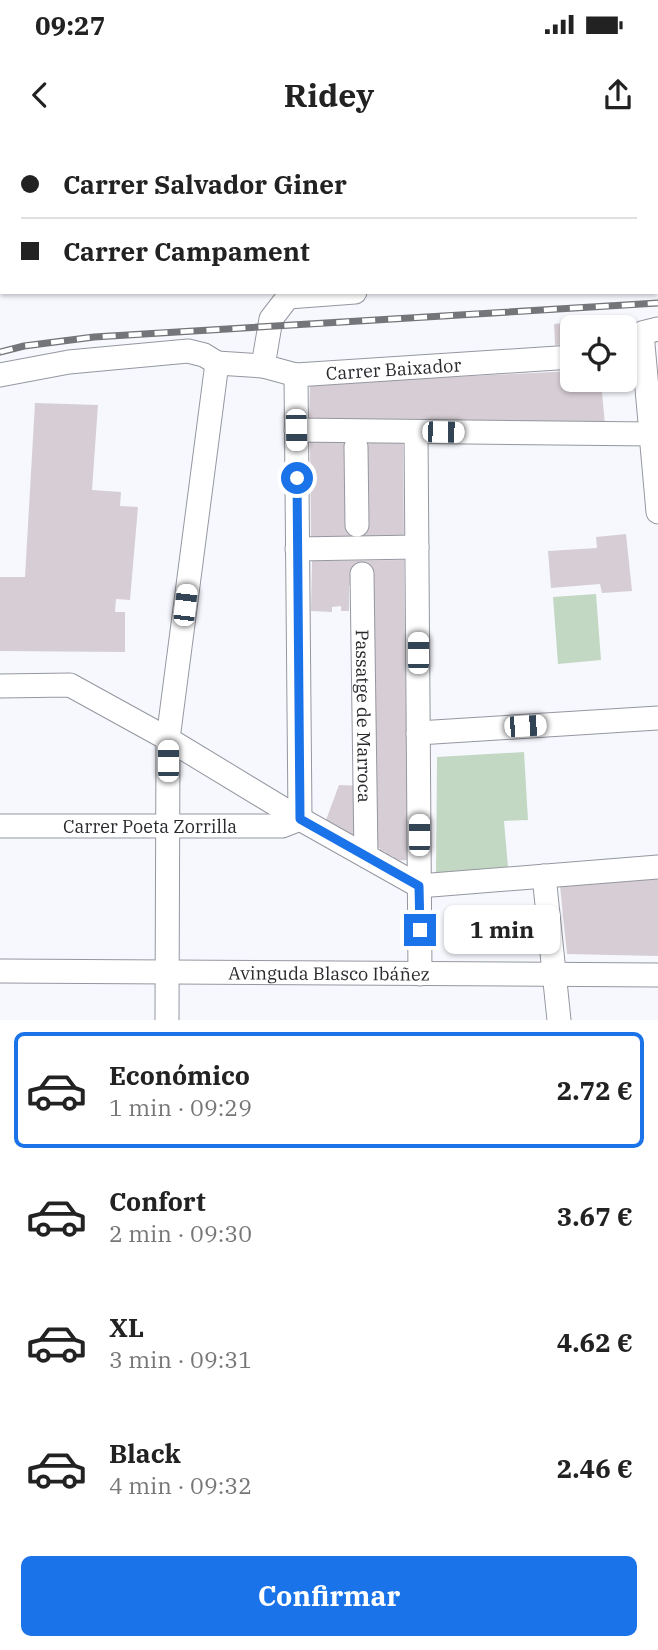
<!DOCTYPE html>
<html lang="es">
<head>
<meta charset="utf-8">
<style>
	:root { --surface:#fff; --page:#f2f2f2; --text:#222; --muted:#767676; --line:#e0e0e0; --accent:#1a73e8 }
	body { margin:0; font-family:"IBM Plex Serif",serif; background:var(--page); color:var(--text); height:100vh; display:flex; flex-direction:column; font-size:26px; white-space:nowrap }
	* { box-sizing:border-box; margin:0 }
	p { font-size:23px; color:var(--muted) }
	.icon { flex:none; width:38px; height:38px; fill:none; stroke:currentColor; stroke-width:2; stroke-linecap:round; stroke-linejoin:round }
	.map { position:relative; height:880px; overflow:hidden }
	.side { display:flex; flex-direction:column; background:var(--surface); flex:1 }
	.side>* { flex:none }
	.guide { position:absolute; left:0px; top:0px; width:658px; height:154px; box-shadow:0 2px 5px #0004; display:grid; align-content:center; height:154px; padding:0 21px; background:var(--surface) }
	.buttons { position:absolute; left:560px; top:175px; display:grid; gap:14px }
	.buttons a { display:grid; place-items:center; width:77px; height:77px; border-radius:10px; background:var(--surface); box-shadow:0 2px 5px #0004; font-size:35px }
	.end { position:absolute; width:32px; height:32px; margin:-16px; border:9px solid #1a73e8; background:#fff; box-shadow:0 0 0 4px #fff }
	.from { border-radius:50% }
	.bubble { position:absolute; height:49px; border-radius:10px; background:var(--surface); box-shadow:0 2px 5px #0004; font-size:23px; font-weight:800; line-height:49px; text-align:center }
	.car { position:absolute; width:21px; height:42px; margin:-21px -10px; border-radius:9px; box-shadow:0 0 5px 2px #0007; background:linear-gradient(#fff 24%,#345 0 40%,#fff 0 76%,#345 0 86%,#fff 0) }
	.guide b { display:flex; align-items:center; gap:24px; height:66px; font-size:26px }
	.guide b+b { border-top:2px solid var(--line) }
	.guide i { width:18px; height:18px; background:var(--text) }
	ul { padding:12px 0 0; list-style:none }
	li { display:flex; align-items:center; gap:21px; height:116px; margin:0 14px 10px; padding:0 7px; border:4px solid transparent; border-radius:10px }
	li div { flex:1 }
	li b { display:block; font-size:26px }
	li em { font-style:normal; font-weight:800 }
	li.active { border-color:var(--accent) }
	li>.icon { width:63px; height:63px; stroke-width:1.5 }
	.button { display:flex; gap:14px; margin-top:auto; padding:14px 21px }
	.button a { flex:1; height:80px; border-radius:10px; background:var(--accent); color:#fff; font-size:28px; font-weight:800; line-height:80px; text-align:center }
	.status { display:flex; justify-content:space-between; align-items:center; height:49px; padding:0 35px; background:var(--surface); direction:ltr }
	.status svg { height:19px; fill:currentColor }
	header { display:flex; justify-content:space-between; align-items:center; height:91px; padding:0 21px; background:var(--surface); font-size:32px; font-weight:800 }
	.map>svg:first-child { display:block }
</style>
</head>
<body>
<div class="status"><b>09:27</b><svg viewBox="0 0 49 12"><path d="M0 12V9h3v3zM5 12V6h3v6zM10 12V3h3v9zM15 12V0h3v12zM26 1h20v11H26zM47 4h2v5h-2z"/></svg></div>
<header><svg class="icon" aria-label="back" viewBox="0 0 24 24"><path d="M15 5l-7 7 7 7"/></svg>Ridey<svg class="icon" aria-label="share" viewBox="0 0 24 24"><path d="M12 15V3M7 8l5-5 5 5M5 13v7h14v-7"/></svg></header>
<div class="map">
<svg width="658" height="880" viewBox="0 0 658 880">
	<rect width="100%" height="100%" fill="#f6f8fe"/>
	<g fill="#c3d8c3">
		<polygon points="596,454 601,520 558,524 553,457"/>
		<polygon points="524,612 528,680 504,681 508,727 436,733 437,617"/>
	</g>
	<g fill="#d6ced4">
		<polygon points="590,181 591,187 572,187 572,204 555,205 554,184"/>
		<polygon points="572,231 572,240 601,240 605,285 309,282 310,244"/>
		<polygon points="35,263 98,265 92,350 121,352 120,366 138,367 130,460 116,459 115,472 125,472 125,512 0,511 0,437 25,437"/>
		<polygon points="310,298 403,299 404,398 311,399"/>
		<polygon points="626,394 632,451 602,453 600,444 551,448 548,411 597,408 596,397"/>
		<polygon points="404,420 408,720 393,721 393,716 385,715 386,712 380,711 380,708 371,707 353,445 349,445 349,471 341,471 341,466 332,467 332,472 311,471 312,421"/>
		<polygon points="339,645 362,646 363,703 326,680"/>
		<polygon points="658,738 658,816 567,814 560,746"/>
	</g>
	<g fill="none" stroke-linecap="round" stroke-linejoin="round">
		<defs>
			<g id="minor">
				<polyline points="656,135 658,135"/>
				<polyline points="658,189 642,193 658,372"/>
				<path id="s1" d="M217 223 263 226 296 235 572 217"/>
				<polyline points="263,226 271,179 288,157 355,152"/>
				<polyline points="0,235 69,222 188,211 204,215 217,223"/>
				<polyline points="296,235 300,679"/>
				<polyline points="296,290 651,294"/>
				<polyline points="416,292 420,834"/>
				<polyline points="356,307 357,385"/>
				<polyline points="297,409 417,407"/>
				<path id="s2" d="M362 434 366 716"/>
				<polyline points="0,546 70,545 168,599 300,679 419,746 658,727"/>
				<polyline points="418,593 658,578"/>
				<path id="s3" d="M0 686H282L300 679"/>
				<polyline points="544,736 559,880"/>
				<path id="s4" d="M0 831 658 835"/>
				<polyline points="167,880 168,599 217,223"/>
			</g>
		</defs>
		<use href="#minor" stroke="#9597a0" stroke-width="25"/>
		<use href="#minor" stroke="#fff" stroke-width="23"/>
		<defs>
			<polyline id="rail" points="0,212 24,206 94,197 658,163"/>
		</defs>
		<use href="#rail" stroke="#747579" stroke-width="7"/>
		<use href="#rail" stroke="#fff" stroke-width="4.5" stroke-dasharray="13" stroke-linecap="butt"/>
	</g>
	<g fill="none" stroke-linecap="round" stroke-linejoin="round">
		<polyline stroke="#1a73e8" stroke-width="9" points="297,338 300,679 419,746 420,790"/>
	</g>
	<g text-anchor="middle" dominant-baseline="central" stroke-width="5" stroke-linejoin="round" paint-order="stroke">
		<g font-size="18" fill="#292a2d" stroke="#fff">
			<text stroke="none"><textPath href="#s1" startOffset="178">Carrer Baixador</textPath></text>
			<text stroke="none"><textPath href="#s2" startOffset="142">Passatge de Marroca</textPath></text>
			<text stroke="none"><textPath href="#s3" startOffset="150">Carrer Poeta Zorrilla</textPath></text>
			<text stroke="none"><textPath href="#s4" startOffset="329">Avinguda Blasco Ibáñez</textPath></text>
		</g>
	</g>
</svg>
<div class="buttons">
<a><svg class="icon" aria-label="locate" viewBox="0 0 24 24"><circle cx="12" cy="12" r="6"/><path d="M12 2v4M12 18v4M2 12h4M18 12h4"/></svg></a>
</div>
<i class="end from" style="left:297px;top:338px"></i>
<i class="end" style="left:420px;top:790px"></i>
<div class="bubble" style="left:444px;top:765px;width:116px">1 min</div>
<i class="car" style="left:296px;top:290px;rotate:179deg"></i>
<i class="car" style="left:443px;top:292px;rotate:91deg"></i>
<i class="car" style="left:185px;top:465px;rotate:7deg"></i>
<i class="car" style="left:418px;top:513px;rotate:0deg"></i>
<i class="car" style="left:525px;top:586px;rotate:87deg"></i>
<i class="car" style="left:168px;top:621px;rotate:0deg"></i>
<i class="car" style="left:419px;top:695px;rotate:0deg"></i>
<div class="guide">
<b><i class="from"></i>Carrer Salvador Giner</b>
<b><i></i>Carrer Campament</b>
</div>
</div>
<section class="side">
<ul>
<li class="active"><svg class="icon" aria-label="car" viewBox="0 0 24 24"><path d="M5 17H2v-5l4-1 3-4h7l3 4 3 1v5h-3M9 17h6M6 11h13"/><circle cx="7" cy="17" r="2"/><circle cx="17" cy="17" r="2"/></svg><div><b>Económico</b><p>1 min · 09:29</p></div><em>2.72 €</em></li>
<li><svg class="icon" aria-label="car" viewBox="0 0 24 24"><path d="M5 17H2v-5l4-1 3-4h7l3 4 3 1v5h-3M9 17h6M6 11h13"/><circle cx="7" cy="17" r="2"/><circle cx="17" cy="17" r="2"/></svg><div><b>Confort</b><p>2 min · 09:30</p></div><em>3.67 €</em></li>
<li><svg class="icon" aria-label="car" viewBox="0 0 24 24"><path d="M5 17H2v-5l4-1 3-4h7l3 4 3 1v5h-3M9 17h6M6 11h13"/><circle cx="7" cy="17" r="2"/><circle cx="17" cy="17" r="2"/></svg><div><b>XL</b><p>3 min · 09:31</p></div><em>4.62 €</em></li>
<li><svg class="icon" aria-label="car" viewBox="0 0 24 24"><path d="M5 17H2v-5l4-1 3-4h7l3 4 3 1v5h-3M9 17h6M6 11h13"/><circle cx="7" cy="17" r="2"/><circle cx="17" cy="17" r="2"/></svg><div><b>Black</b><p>4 min · 09:32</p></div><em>2.46 €</em></li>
</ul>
<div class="button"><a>Confirmar</a></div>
</section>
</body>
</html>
